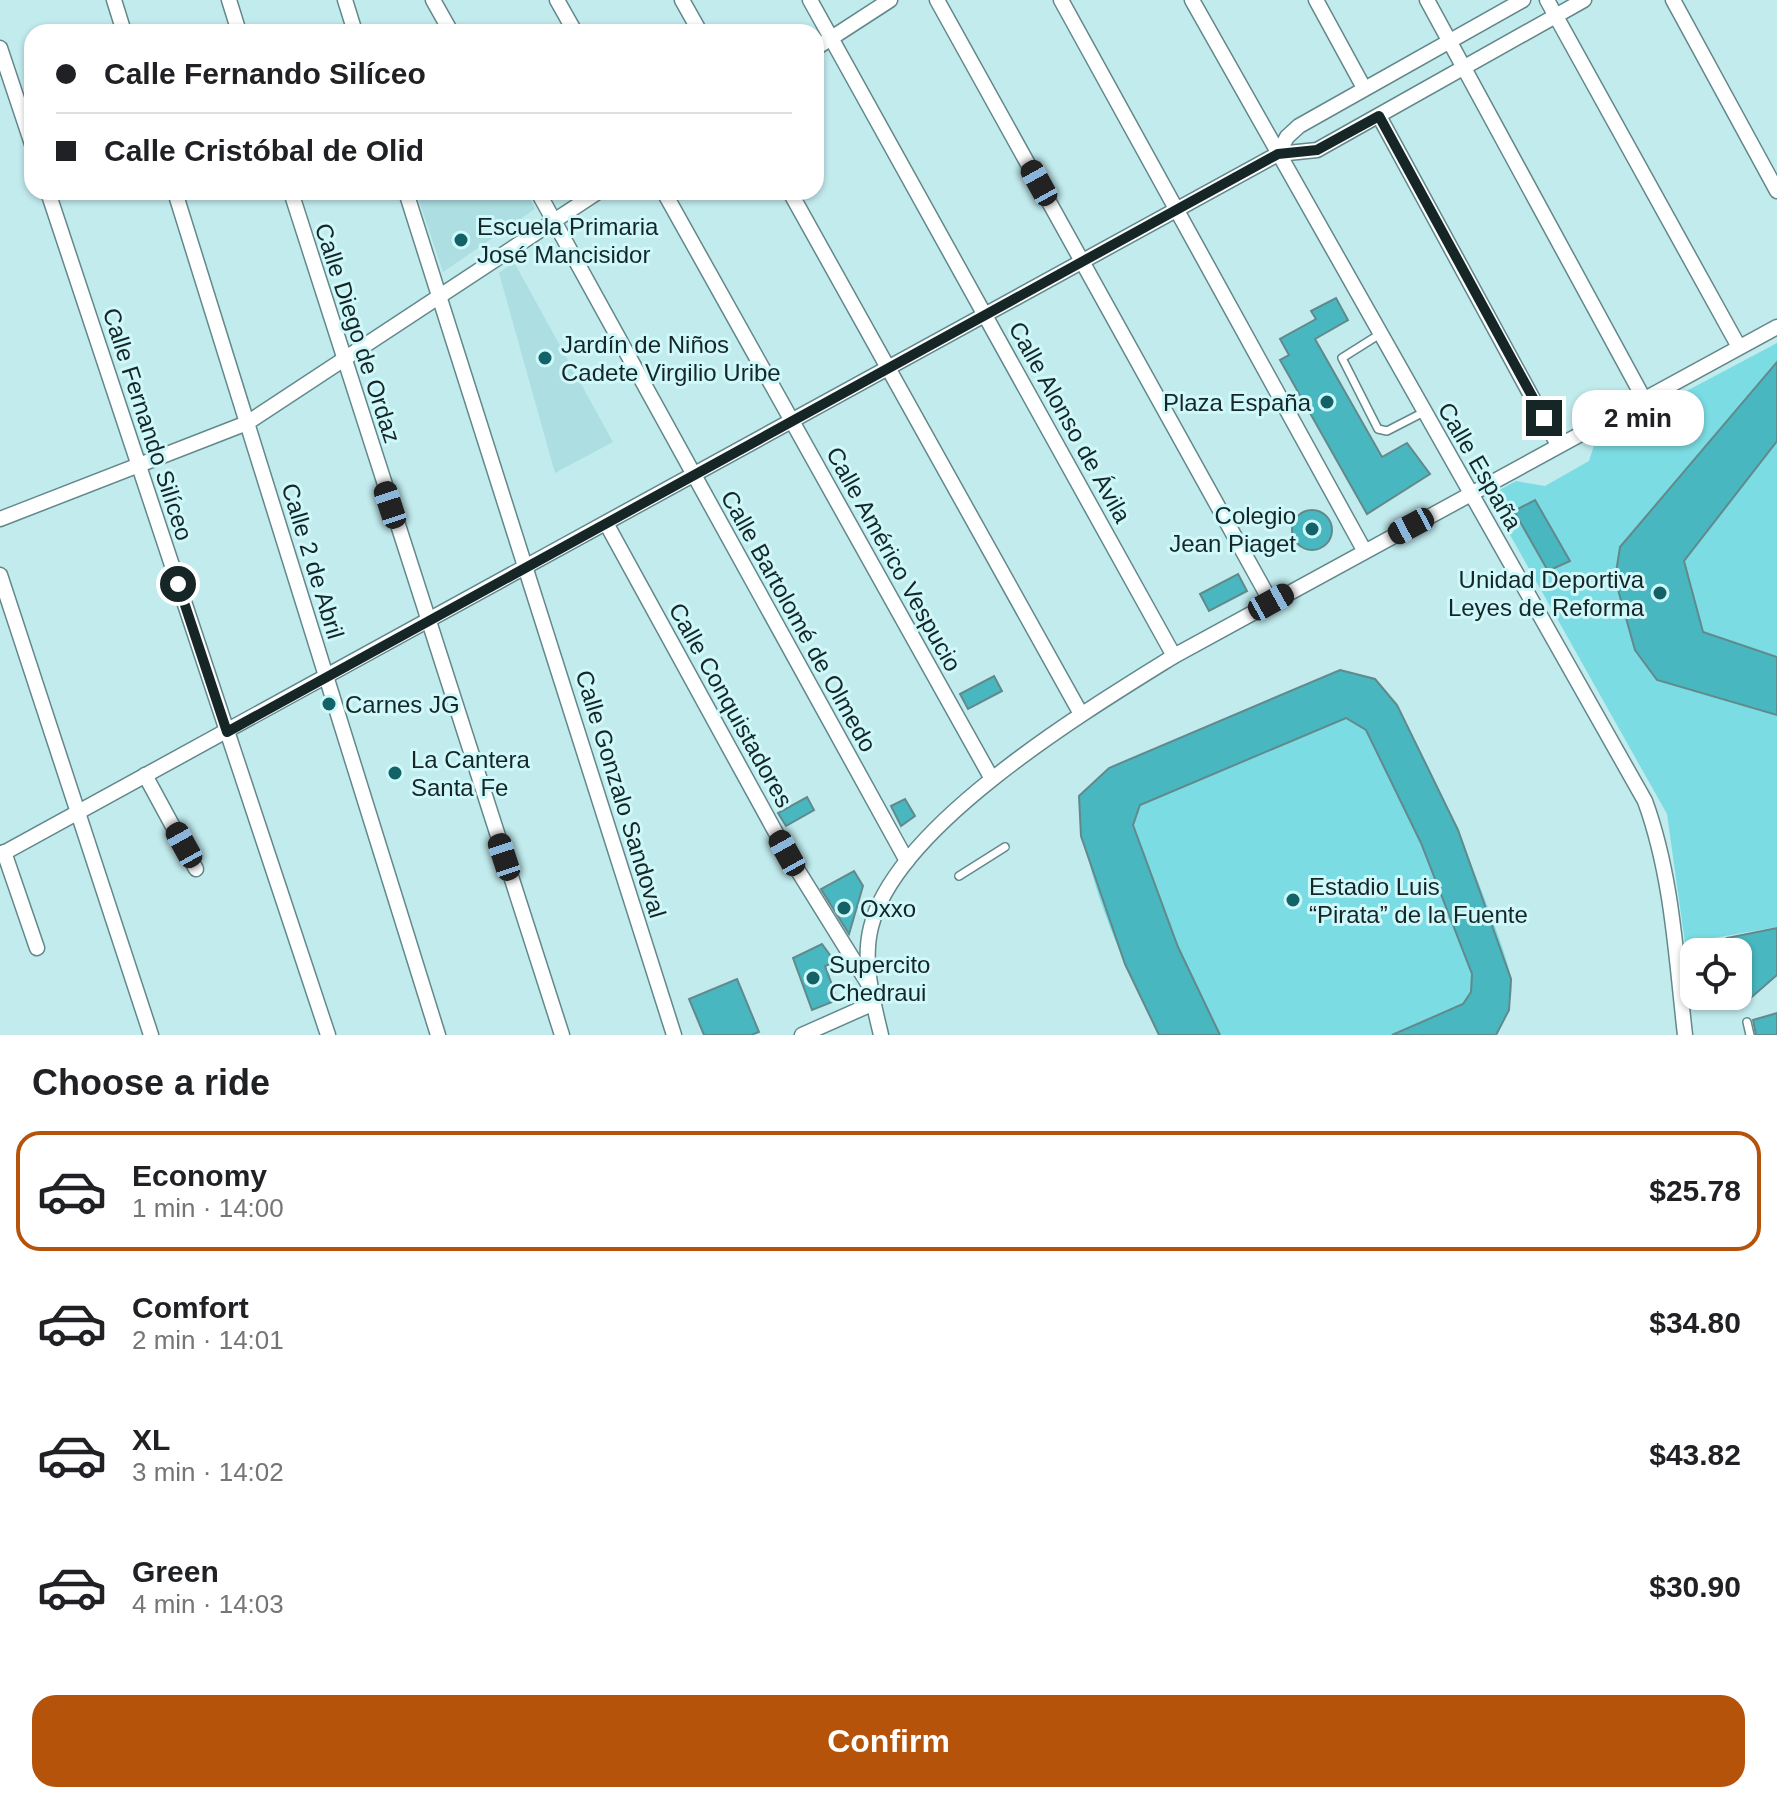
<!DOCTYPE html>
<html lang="en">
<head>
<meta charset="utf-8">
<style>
	:root { --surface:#fff; --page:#f6f6f6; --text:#202124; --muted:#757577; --line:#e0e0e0; --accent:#b45309 }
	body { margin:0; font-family:Helvetica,sans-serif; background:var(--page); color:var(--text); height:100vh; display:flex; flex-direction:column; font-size:30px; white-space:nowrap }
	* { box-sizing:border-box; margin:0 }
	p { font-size:26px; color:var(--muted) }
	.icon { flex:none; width:44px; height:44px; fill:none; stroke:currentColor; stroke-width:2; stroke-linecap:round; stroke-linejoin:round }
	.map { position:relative; height:1035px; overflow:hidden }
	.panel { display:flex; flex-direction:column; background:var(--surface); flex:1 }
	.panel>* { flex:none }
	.banner { position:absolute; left:24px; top:24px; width:800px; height:176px; border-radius:24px; box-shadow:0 2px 6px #0004; display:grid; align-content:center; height:176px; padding:0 32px; background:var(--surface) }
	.fabs { position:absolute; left:1680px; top:938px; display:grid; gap:16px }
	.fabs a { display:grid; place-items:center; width:72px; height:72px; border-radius:16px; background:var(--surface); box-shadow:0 2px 6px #0004; font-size:40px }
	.end { position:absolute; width:36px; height:36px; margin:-18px; border:10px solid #162627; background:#fff; box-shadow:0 0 0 4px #fff }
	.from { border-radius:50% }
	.bubble { position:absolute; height:56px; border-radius:24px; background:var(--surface); box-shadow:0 2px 6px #0004; font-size:26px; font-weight:600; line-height:56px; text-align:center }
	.car { position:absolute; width:24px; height:48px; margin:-24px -12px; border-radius:10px; box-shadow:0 0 6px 2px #0007; background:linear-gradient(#222 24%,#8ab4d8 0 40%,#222 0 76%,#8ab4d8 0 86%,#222 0) }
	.banner b { display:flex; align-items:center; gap:28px; height:76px; font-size:30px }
	.banner b+b { border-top:2px solid var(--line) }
	.banner i { width:20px; height:20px; background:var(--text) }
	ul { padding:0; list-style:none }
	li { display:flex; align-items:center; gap:24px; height:120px; margin:0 16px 12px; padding:0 16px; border:4px solid transparent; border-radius:24px }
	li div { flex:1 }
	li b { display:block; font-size:30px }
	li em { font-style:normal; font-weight:600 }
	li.on { border-color:var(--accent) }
	li>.icon { width:72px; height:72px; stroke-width:1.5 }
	h2 { padding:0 32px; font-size:36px; line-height:96px }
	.primary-button { display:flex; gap:16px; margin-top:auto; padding:16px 32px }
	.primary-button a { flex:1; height:92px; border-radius:24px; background:var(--accent); color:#fff; font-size:32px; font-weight:600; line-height:92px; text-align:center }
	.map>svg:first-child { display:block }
</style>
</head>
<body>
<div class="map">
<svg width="1777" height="1035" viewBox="0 0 1777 1035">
	<rect width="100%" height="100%" fill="#c2ebee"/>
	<g fill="#acdee2">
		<polygon points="416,192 527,192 535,209 443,272"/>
		<polygon points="514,262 613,442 555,473 499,273"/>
	</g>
	<g fill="#7bdce3">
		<polygon points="1777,343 1777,927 1685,943 1667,814 1496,510 1494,493 1516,481 1545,486 1589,461 1596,439"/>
		<path d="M1340 670C1350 673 1366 674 1375 680 1409 702 1502 931 1511 977 1515 998 1505 1017 1496 1035H1159C1123 961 1083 879 1079 796L1109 768Z"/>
	</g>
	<g fill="#48b7bf" stroke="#62898c" stroke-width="2">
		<polygon points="1336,298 1348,320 1315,339 1382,457 1407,443 1430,474 1367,514 1280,360 1289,355 1280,339 1316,319 1311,311"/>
		<polygon points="1777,362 1777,441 1684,561 1703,632 1777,657 1777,715 1657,680 1635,650 1615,579 1620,547"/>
		<polygon points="1535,500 1570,561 1548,571 1514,511"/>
		<circle cx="1312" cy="530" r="20"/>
		<polygon points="1238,574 1247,591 1209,611 1200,594"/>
		<polygon points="1340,670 1375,679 1397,705 1458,830 1511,979 1509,1010 1496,1035 1392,1035 1463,1004 1471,992 1472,974 1421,843 1366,730 1346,718 1140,805 1133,825 1178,947 1220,1035 1159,1035 1125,964 1081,836 1079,796 1109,768"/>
		<polygon points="994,676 1002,691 968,709 960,694"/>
		<polygon points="807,797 814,810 786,826 778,813"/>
		<polygon points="905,799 915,816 901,826 891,806"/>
		<polygon points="854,871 863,886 849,934 821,889"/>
		<polygon points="1777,928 1777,975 1746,1002 1738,975 1738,952 1731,952 1727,938"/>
		<polygon points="822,944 835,962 825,966 835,993 832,1002 812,1010 793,958"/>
		<polygon points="737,979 759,1032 751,1035 704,1035 689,999"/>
		<polygon points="1777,1013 1777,1035 1756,1035 1753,1020"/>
	</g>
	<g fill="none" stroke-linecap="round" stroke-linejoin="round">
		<defs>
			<g id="lane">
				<polyline points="1380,334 1342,358 1378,429 1387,431 1424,412"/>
				<polyline points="959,876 1005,847"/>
				<polyline points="1747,1022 1750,1035"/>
			</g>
			<g id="street">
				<polyline points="114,0 124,32"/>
				<polyline points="229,0 239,32"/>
				<polyline points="345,0 355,32"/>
				<polyline points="433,0 451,32"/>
				<polyline points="557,0 575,32"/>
				<polyline points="682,0 700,32"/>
				<polyline points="810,0 1174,656"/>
				<polyline points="937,0 1271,602"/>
				<polyline points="1061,0 1364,550"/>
				<path d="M1192 0 1645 801C1672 875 1676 956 1685 1035"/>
				<polyline points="1316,0 1364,88"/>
				<polyline points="1427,0 1644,399"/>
				<polyline points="1547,0 1739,347"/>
				<polyline points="1673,0 1777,191"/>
				<polyline points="0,48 32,144"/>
				<polyline points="816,48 890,0"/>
				<polyline points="1379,116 1558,445"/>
				<polyline points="1278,154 1287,137 1299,126 1523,0"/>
				<polyline points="48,192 328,1035"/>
				<polyline points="175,192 438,1035"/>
				<polyline points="291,192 562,1035"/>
				<polyline points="406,192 674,1035"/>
				<polyline points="538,192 907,861"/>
				<polyline points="664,192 992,779"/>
				<polyline points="790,192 1081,714"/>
				<polyline points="0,519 247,423 598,192"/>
				<polyline points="606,523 787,853 869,985"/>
				<polyline points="0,575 151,1035"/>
				<polyline points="145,775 196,869"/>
				<polyline points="4,852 37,948"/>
				<polyline points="0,855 1278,154 1317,150 1584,0"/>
				<polyline points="802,1035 874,1003"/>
				<path d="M881 1035C873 1001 862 962 871 927 896 825 1087 710 1174 656L1777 327"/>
			</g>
		</defs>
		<use href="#lane" stroke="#62888b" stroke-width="10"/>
		<use href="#street" stroke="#62888b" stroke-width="17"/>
		<use href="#lane" stroke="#fff" stroke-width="7"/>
		<use href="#street" stroke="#fff" stroke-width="14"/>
	</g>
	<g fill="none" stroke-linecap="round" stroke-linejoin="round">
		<polyline stroke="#162627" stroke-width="10" points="178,584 227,732 1278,154 1317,150 1379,116 1544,418"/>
	</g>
	<g fill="#126267" stroke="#cff8fb" stroke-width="3">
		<circle cx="461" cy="240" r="8"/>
		<circle cx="545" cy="358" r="8"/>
		<circle cx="1327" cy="402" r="8"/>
		<circle cx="1312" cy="529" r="8"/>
		<circle cx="1660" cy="593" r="8"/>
		<circle cx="329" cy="704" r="8"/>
		<circle cx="395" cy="773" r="8"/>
		<circle cx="1293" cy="900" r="8"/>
		<circle cx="844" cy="908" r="8"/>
		<circle cx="813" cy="978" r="8"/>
	</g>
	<g text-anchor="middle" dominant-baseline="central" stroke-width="6" stroke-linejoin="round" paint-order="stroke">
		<g font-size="24" fill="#162627" stroke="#cff8fb" text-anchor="start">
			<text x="477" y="226">Escuela Primaria<tspan x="477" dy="28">José Mancisidor</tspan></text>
			<text x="561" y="344">Jardín de Niños<tspan x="561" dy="28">Cadete Virgilio Uribe</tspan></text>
			<text x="1311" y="402" text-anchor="end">Plaza España</text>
			<text x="1296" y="515" text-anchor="end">Colegio<tspan x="1296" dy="28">Jean Piaget</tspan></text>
			<text x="1644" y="579" text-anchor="end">Unidad Deportiva<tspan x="1644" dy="28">Leyes de Reforma</tspan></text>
			<text x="345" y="704">Carnes JG</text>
			<text x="411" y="759">La Cantera<tspan x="411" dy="28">Santa Fe</tspan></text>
			<text x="1309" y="886">Estadio Luis<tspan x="1309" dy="28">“Pirata” de la Fuente</tspan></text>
			<text x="860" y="908">Oxxo</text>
			<text x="829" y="964">Supercito<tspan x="829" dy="28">Chedraui</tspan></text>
		</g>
		<g font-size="24" fill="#162627" stroke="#cff8fb">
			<text transform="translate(358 333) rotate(72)">Calle Diego de Ordaz</text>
			<text transform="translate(1070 422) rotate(61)">Calle Alonso de Ávila</text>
			<text transform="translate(148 424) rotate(72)">Calle Fernando Silíceo</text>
			<text transform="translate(1480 466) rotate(60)">Calle España</text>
			<text transform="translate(894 559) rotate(61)">Calle Américo Vespucio</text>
			<text transform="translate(313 561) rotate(73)">Calle 2 de Abril</text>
			<text transform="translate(799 621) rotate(61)">Calle Bartolomé de Olmedo</text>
			<text transform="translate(731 705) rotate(61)">Calle Conquistadores</text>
			<text transform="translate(621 794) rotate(73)">Calle Gonzalo Sandoval</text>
		</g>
	</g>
</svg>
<div class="fabs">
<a><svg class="icon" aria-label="locate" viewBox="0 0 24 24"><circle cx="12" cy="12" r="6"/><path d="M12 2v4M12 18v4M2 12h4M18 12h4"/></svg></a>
</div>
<i class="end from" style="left:178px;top:584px"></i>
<i class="end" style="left:1544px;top:418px"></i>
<div class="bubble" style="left:1572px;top:390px;width:132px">2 min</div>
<i class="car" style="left:1039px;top:183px;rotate:331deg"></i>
<i class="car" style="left:390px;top:505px;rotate:342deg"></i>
<i class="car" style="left:1411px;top:526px;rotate:242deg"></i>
<i class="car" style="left:1271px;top:602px;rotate:61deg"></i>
<i class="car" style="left:184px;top:845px;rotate:331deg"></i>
<i class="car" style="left:787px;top:853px;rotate:331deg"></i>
<i class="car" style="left:504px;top:857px;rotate:342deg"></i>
<div class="banner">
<b><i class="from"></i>Calle Fernando Silíceo</b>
<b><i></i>Calle Cristóbal de Olid</b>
</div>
</div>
<section class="panel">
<h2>Choose a ride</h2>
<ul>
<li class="on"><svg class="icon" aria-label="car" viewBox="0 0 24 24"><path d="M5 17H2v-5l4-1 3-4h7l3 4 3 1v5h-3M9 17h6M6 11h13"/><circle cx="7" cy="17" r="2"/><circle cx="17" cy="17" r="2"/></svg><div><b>Economy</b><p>1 min · 14:00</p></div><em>$25.78</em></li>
<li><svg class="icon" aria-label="car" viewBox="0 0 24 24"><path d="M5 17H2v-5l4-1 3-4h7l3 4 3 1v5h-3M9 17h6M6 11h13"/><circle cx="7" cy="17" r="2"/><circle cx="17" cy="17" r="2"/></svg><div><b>Comfort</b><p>2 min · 14:01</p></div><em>$34.80</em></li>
<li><svg class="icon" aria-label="car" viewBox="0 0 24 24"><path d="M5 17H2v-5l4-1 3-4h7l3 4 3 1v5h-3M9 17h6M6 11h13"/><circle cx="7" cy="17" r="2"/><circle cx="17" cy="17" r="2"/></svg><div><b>XL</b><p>3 min · 14:02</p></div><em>$43.82</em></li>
<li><svg class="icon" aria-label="car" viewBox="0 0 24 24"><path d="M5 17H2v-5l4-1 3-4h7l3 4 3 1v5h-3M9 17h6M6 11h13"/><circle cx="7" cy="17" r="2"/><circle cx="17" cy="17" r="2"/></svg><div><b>Green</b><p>4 min · 14:03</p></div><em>$30.90</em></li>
</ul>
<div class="primary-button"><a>Confirm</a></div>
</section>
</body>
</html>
